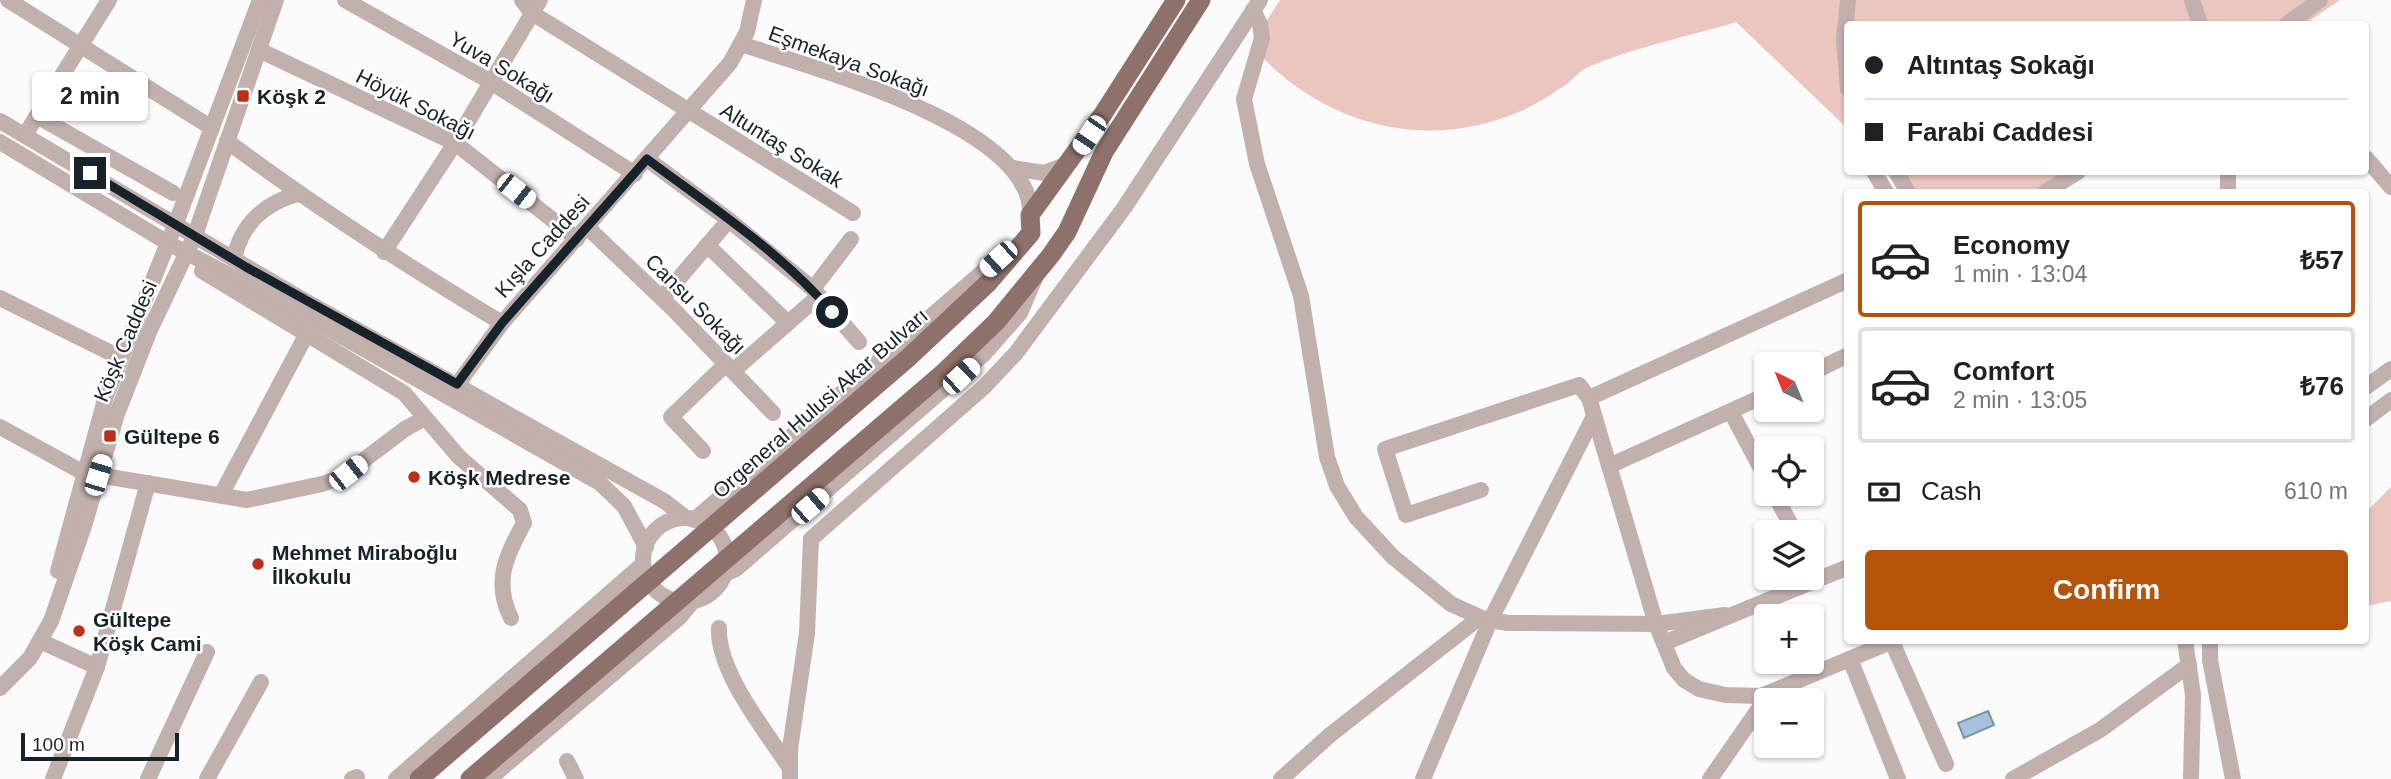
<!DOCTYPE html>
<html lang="en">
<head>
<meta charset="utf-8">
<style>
	:root { --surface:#fff; --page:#f2f2f2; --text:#202124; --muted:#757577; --line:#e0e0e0; --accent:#b45309 }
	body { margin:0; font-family:Helvetica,sans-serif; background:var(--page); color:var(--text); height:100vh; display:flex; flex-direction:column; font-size:26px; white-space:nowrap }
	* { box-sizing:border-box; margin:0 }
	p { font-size:23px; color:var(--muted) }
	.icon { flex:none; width:38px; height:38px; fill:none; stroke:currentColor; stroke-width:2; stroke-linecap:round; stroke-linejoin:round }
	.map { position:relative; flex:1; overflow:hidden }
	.sheet { position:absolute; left:1844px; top:189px; width:525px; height:455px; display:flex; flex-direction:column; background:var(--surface); border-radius:7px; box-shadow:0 2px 5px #0004 }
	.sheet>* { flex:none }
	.hud { position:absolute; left:1844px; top:21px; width:525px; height:154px; border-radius:7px; box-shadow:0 2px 5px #0004; display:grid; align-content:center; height:154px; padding:0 21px; background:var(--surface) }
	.needle { width:46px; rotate:317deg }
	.fabs { position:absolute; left:1754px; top:352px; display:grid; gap:14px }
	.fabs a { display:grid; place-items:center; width:70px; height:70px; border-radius:7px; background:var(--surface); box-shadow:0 2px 5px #0004; font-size:35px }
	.scale { position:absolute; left:21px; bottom:18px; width:158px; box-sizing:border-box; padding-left:7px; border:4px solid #17232b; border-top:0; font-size:19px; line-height:24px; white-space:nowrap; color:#17232b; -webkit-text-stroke:5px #fff; paint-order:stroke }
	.end { position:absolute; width:32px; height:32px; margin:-16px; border:9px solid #17232b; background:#fff; box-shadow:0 0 0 4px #fff }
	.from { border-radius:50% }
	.bubble { position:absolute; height:49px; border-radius:7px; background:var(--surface); box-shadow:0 2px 5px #0004; font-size:23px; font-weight:600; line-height:49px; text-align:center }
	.car { position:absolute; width:21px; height:42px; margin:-21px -10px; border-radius:9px; box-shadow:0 0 5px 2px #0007; background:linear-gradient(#fff 24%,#345 0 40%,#fff 0 76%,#345 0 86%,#fff 0) }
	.hud b { display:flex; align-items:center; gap:24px; height:66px; font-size:26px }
	.hud b+b { border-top:2px solid var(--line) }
	.hud i { width:18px; height:18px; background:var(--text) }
	ul { padding:12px 0 0; list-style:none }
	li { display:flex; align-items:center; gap:21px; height:116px; margin:0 14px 10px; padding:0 7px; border:4px solid var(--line); border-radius:7px }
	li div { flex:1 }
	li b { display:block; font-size:26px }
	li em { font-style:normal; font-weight:600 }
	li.current { border-color:var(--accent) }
	li>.icon { width:63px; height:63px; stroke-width:1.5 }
	.pay { display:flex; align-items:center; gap:18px; height:77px; padding:0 21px; font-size:26px }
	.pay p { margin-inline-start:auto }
	.primary-button { display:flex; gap:14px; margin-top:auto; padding:14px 21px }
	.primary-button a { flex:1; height:80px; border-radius:7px; background:var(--accent); color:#fff; font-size:28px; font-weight:600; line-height:80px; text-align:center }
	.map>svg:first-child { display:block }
</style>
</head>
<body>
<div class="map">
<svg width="2391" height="779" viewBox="0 0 2391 779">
	<rect width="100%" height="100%" fill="#fbfbfb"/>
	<g fill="#ebc6be">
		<path d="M1280 0H2340L2305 24H1848V129L1736 22C1687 37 1634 47 1588 67 1580 71 1574 78 1567 84 1552 94 1537 104 1521 111 1424 154 1318 123 1251 45Z"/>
		<polygon points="1892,172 2071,172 2035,192 1914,192"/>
		<polygon points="2391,487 2391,601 2366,606 2366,512"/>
	</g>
	<polygon fill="#a5c4da" stroke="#7a94a6" stroke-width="2" points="1988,711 1994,725 1964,738 1958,723"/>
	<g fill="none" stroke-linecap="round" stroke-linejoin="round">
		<g stroke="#c1b0ac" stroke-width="16">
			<polyline points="8,0 212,128"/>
			<polyline points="345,0 491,82 635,174"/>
			<polyline points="522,0 532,13 853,213"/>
			<polyline points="1848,0 1844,40 1848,89"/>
			<polyline points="2192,0 2200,24"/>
			<polyline points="1253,10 1260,24 1262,38 1244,99 1257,164 1301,296 1327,457 1337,486 1356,517 1393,557 1451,604 1484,619 1508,623 1656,624 1725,615"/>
			<polyline points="2287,24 2320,0"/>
			<path d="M741 44C809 67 1035 126 1030 215"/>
			<polyline points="259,50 455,143 577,239"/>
			<polyline points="37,116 173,193"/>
			<polyline points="0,121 298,297 664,501 686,518"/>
			<polyline points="25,135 109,0"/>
			<path d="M227 141C315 207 407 266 502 323"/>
			<polyline points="0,142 168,243 290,307 600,483 624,506 646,547"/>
			<polyline points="2366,158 2391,187"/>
			<polyline points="647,159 729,220 813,289 859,342"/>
			<polyline points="1013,168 1044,173 1068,164"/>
			<polyline points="1874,172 1886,192"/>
			<polyline points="1896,172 1908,192"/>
			<polyline points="2228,172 2228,192"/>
			<polyline points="2045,192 2078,172"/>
			<polyline points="587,227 673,309 773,413"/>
			<polyline points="707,245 788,323"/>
			<polyline points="384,252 455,143 540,0"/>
			<path d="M234 259C241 225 264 203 298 194"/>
			<path d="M202 271 404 393 459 457 520 510 524 523C506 556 493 582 511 618"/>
			<polyline points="813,289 851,239"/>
			<polyline points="0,298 121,358"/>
			<polyline points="662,298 729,220"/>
			<polyline points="733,371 819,296"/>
			<polyline points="1811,373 1848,355"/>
			<polyline points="457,385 502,323 730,63 747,32 754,0"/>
			<polyline points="2366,387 2391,369"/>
			<polyline points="1589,398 1848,280"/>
			<polyline points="1731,412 1766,478"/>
			<polyline points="2366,419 2391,400"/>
			<polyline points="0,427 84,473"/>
			<polyline points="703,451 671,417 726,364"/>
			<polyline points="1609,466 1766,395"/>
			<polyline points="98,475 247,500 322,484 340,478 405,429 425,418"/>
			<polyline points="1481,490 1406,515 1385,449 1579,385 1589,398 1656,624 1674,668 1684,680 1699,689 1725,695 1761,696 1895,640"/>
			<polyline points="1774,494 1795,532"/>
			<polyline points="221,495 312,324"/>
			<circle cx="685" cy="560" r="42"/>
			<polyline points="694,520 1007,251"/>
			<polyline points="58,571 106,396 176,223 260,0"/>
			<polyline points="724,574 736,569 984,354 1020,313 1035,278"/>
			<path d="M719 628C717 672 766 731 789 767"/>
			<polyline points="2185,640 2193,695 2191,779"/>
			<polyline points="2210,640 2210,660 2233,779"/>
			<polyline points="40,641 97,667"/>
			<polyline points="1892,642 1946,764"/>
			<polyline points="1664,643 1848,567"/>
			<polyline points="1850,659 1898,779"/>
			<polyline points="0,688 30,658 51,621 84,526 117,414 149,332 195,235 276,0"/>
			<polyline points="567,761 576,779"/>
			<polyline points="53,779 97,667 148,483"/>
			<polyline points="148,779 207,652"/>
			<polyline points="207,779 261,682"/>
			<polyline points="352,779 357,777"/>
			<polyline points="396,779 643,564"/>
			<polyline points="489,779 680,617 693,601"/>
			<polyline points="790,779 790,749 807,633 811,539 984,387 1016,353 1124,208 1260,0"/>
			<polyline points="1281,779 1330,735 1479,618"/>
			<polyline points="1423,779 1490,621 1594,416"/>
			<polyline points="1710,779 1769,694"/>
			<polyline points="2013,779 2100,730 2189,665"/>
		</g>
		<g stroke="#8e716a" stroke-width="19">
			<polyline points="419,779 908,358 988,283 1031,233 1030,215 1103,114 1176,0"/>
			<polyline points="470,779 942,374 996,322 1051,255 1067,232 1104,152 1201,0"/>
		</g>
	</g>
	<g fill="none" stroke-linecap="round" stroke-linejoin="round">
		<path stroke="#17232b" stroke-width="9" d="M90 173 246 267 457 384 502 323 647 159C710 206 781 252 832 312"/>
	</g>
	<g fill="#bc3019" stroke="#fff" stroke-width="2.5">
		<rect x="236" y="89" width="14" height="14" rx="3.5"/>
		<rect x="103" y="429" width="14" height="14" rx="3.5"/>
		<circle cx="414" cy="477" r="7"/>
		<circle cx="258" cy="564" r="7"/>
		<circle cx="79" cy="631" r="7"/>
	</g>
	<g text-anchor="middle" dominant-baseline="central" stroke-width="5" stroke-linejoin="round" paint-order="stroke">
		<g font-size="21" fill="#17232b" stroke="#fff">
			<text transform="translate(849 61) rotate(20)">Eşmekaya Sokağı</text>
			<text transform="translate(502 67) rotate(31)">Yuva Sokağı</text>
			<text transform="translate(416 104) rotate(27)">Höyük Sokağı</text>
			<text transform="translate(782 145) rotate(32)">Altuntaş Sokak</text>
			<text transform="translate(542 246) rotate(-48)">Kışla Caddesi</text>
			<text transform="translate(696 304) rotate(45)">Cansu Sokağı</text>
			<text transform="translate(125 341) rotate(-67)">Köşk Caddesi</text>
			<text transform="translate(820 403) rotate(-41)">Orgeneral Hulusi Akar Bulvarı</text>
		</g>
		<g font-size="21" font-weight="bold" fill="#17232b" stroke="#fff" text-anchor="start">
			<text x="257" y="96">Köşk 2</text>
			<text x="124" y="436">Gültepe 6</text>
			<text x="428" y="477">Köşk Medrese</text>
			<text x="272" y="552">Mehmet Miraboğlu<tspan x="272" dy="24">İlkokulu</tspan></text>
			<text x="93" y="619">Gültepe<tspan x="93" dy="24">Köşk Cami</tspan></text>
		</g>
	</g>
</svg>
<div class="fabs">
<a><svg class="needle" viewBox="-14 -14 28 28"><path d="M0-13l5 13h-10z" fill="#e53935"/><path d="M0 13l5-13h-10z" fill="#757577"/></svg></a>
<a><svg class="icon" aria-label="locate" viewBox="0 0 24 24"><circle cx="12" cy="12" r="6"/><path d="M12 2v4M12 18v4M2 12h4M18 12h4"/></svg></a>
<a><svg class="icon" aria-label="layers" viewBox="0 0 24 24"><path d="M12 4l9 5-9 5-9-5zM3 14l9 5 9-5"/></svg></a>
<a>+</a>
<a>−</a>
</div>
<div class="scale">100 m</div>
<i class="end from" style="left:832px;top:312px"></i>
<i class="end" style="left:90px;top:173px"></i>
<div class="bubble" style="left:32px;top:72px;width:116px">2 min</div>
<i class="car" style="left:1089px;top:135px;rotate:214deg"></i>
<i class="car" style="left:516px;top:191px;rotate:128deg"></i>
<i class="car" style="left:998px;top:259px;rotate:228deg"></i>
<i class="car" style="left:961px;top:376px;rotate:47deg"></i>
<i class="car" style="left:348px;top:473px;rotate:52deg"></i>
<i class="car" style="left:98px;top:475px;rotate:17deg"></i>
<i class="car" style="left:810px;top:506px;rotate:49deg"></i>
<div class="hud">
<b><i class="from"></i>Altıntaş Sokağı</b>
<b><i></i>Farabi Caddesi</b>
</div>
<section class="sheet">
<ul>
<li class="current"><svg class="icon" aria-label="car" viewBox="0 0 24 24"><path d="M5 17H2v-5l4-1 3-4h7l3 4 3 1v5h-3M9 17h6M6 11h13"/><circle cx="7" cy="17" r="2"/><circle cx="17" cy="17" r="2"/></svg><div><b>Economy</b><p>1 min · 13:04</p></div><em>₺57</em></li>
<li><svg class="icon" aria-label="car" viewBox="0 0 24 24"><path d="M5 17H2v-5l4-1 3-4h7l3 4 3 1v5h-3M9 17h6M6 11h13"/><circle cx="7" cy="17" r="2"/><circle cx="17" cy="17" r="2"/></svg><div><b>Comfort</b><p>2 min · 13:05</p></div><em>₺76</em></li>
</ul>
<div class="pay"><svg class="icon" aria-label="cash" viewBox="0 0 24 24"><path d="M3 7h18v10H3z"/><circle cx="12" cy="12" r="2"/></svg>Cash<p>610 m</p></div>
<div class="primary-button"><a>Confirm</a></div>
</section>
</div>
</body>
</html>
